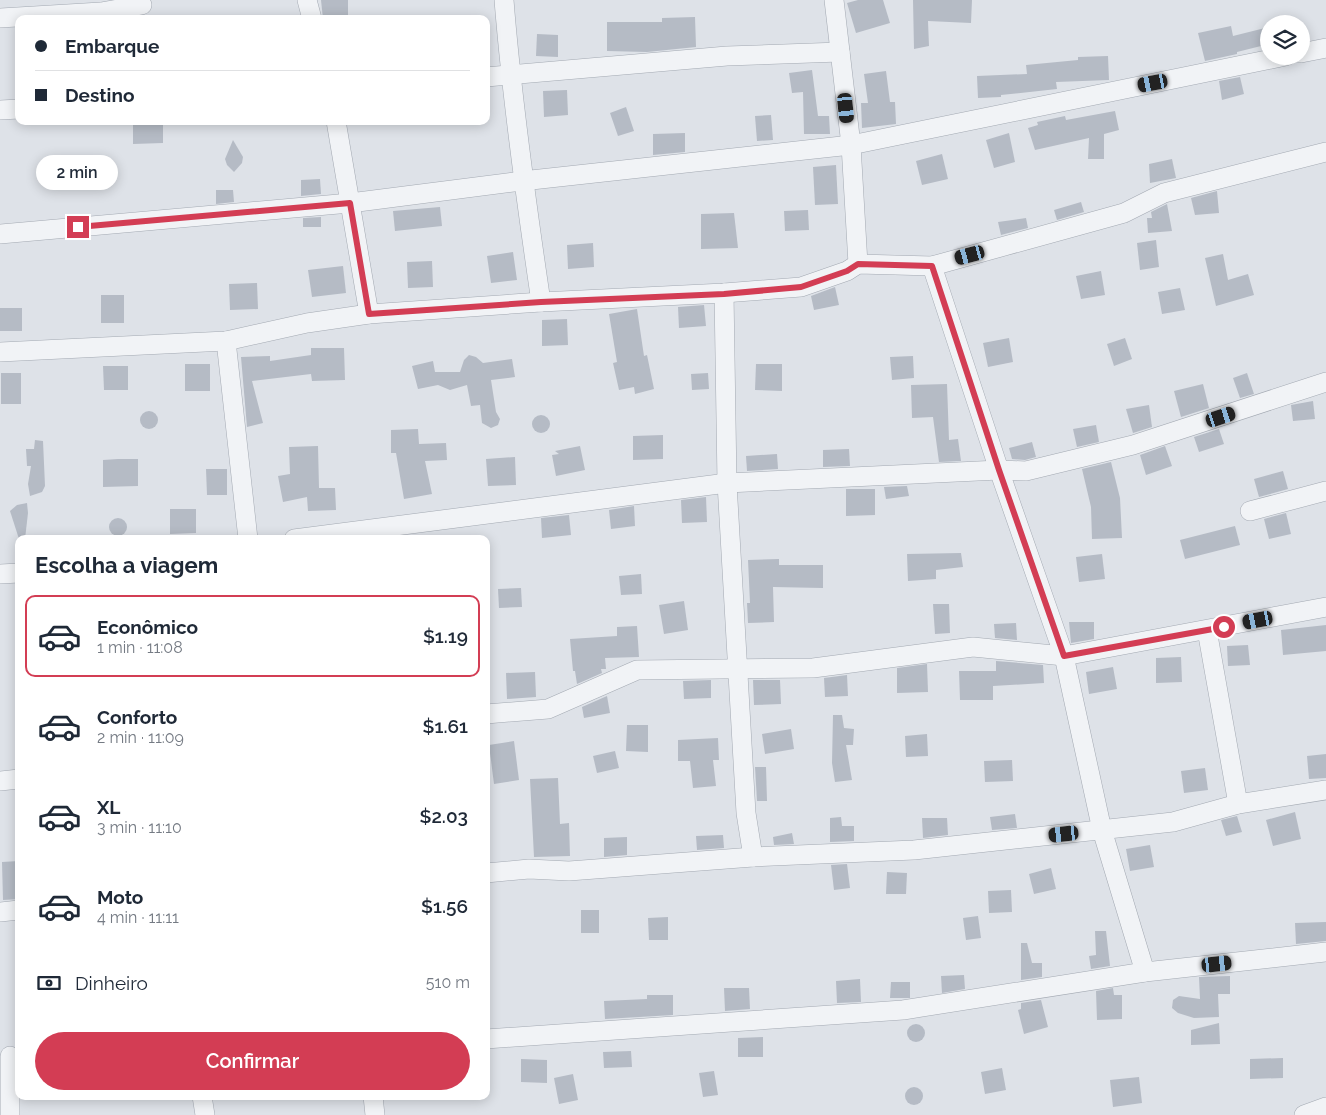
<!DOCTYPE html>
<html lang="pt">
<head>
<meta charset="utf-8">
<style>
	:root { --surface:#fff; --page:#f6f6f7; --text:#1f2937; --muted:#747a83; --line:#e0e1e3; --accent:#d33d54 }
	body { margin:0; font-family:Raleway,sans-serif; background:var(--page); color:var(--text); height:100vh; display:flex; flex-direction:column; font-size:19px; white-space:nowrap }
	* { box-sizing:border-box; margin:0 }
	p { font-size:16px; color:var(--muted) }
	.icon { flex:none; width:28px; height:28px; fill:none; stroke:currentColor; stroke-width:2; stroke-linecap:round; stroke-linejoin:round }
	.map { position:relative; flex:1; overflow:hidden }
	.panel { position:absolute; left:15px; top:535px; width:475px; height:565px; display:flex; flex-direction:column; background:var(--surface); border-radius:10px; box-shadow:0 2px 12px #0003 }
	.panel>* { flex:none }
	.banner { position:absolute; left:15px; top:15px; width:475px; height:110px; border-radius:10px; box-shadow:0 2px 12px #0003; display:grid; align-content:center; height:110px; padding:0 20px; background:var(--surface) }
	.buttons { position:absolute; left:1260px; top:15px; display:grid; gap:10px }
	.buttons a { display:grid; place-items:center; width:50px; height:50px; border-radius:50%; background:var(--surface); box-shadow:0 2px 12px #0003; font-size:25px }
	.end { position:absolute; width:22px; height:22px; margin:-11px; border:6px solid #d33d54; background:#fff; box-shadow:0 0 0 2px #fff }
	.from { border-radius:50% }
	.bubble { position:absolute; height:35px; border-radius:18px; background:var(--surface); box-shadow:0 2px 12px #0003; font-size:16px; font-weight:600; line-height:35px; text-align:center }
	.car { position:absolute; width:15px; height:30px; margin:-15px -8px; border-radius:6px; box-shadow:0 0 4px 1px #0007; background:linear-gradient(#222 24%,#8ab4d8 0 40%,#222 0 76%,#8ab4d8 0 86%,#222 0) }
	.banner b { display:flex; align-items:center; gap:18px; height:48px; font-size:19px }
	.banner b+b { border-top:1px solid var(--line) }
	.banner i { width:12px; height:12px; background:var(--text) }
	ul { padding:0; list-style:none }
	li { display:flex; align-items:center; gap:15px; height:82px; margin:0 10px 8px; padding:0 10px; border:2px solid transparent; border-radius:10px }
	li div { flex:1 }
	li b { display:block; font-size:19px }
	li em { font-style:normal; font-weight:600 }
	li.active { border-color:var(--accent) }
	li>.icon { width:45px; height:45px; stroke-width:1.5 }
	h2 { padding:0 20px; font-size:22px; line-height:60px }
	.pay { display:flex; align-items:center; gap:12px; height:55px; padding:0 20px; font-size:19px }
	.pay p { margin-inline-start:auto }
	.primary-button { display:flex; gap:10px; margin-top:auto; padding:10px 20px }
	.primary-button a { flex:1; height:58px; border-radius:30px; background:var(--accent); color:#fff; font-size:20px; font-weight:600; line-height:58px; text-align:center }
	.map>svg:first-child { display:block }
</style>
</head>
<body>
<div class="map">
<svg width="1326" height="1115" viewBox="0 0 1326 1115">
	<rect width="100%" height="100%" fill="#dee2e8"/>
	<g fill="#b5bbc5">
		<polygon points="321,0 348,0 348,18 323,19"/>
		<polygon points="858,0 883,0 890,23 856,33 847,3"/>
		<polygon points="913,0 972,0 971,23 928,21 929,46 914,49"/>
		<polygon points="695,17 696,47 647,52 607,51 607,22 662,22 662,18"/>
		<polygon points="1231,26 1233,36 1269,27 1269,44 1237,52 1237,54 1205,61 1198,33"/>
		<polygon points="537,34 558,35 558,57 536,56"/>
		<polygon points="1108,56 1109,80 1056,82 1057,89 1001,95 1001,97 978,98 977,76 1027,74 1026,65 1078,60 1078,57"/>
		<polygon points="812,70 818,116 829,116 830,134 804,134 803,92 792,93 789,73"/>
		<polygon points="886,71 890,102 895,102 896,124 862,128 861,103 868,103 864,74"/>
		<polygon points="1240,77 1244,94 1222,100 1219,81"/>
		<polygon points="567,90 568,115 544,117 543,91"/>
		<polygon points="626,107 634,131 618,136 610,113"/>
		<polygon points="1115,111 1119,130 1104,134 1104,159 1088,159 1089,138 1035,150 1028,128 1038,125 1037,122 1065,116 1066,120"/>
		<polygon points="771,115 773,140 757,141 755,116"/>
		<polygon points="133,121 163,121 163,143 133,144"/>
		<polygon points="685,133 685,152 653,155 653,134"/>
		<polygon points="1009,133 1015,162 994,168 986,140"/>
		<polygon points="233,140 243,157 242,163 234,172 227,165 225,159"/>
		<polygon points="942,154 948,179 922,185 916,161"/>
		<polygon points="1172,159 1176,178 1150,183 1149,164"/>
		<polygon points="836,165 838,204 815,205 813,167"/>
		<polygon points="320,179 321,194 301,196 301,180"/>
		<polygon points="216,190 233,190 234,202 216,204"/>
		<polygon points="1217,191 1219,213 1195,215 1191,198"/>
		<polygon points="1081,202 1084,212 1057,220 1054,210"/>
		<polygon points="1167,204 1172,231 1148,233 1147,218 1152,218 1151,212"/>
		<polygon points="440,207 442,226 395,231 393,211"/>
		<polygon points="808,210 809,230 785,231 784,211"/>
		<polygon points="734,213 738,248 701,249 701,214"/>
		<polygon points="321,217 321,227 303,227 303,218"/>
		<polygon points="1026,218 1028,228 1001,235 998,222"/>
		<polygon points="1156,240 1159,267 1140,270 1137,243"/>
		<polygon points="593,243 594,267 568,269 567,245"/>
		<polygon points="513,252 517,280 491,283 487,256"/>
		<polygon points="1223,254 1228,280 1248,274 1254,295 1216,306 1205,258"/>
		<polygon points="432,261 433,287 408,288 407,262"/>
		<polygon points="343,266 346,293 312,297 308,270"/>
		<polygon points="1101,271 1105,295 1081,299 1076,276"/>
		<polygon points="257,283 258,309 230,310 229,284"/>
		<polygon points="835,287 839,305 814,310 811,296"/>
		<polygon points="1180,288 1185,310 1162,314 1158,292"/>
		<rect x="101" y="295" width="23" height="28"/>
		<polygon points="704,305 706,326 679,328 678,307"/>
		<rect x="0" y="308" width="22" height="23"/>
		<polygon points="637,309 644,356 647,355 654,389 635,394 634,387 619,390 613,363 617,362 609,314"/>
		<polygon points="567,319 568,345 542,346 542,320"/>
		<polygon points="1009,338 1013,362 988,367 983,343"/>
		<polygon points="1125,338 1132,359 1114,366 1107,344"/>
		<polygon points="311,348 344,348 345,380 312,381 311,374 252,381 263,423 247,427 241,357 270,356 270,361 311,355"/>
		<polygon points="469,355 476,357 483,363 512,359 515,377 491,380 496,412 500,419 498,425 491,428 482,423 480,405 471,406 467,385 450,390 438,385 418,389 412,366 433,361 435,372 460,372 464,360"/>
		<polygon points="913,356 914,378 892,380 890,357"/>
		<rect x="185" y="364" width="25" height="27"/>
		<polygon points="756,364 782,364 782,391 755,390"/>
		<polygon points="103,366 128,366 128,390 104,390"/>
		<rect x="1" y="373" width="20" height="31"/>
		<polygon points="708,373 709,389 692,390 691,374"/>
		<polygon points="1247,373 1254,394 1240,398 1233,378"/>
		<polygon points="947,384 949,440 958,439 961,461 939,462 933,417 912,418 911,385"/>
		<polygon points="1203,384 1209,408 1181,417 1174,391"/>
		<polygon points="1313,401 1315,419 1293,421 1291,405"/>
		<polygon points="1149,405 1152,427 1133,433 1126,409"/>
		<circle cx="149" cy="420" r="9"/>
		<circle cx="541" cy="424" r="9"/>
		<polygon points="1096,425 1099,442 1077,447 1073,429"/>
		<polygon points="418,429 419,444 446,443 447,460 425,461 432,494 404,499 396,453 391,453 391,430"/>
		<polygon points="1219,429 1224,444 1199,452 1194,437"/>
		<polygon points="663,435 663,459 633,460 633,436"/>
		<polygon points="35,440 43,441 45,486 42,492 30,496 28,484 31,466 27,466 26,449 34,449"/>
		<polygon points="1032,442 1036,457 1025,460 1012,459 1009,448"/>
		<polygon points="318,446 319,488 335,488 336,510 308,511 307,497 283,502 278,476 290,474 289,447"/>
		<polygon points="580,446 585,470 556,476 552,455 559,454 555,451"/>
		<polygon points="1165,446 1172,466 1146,475 1140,455"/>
		<polygon points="849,449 850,466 823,467 823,450"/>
		<polygon points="777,454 778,469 747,471 746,456"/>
		<polygon points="515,457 516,485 488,486 486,459"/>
		<polygon points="118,459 138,459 138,486 103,487 103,460"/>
		<polygon points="1111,462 1120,498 1122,538 1092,539 1091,507 1082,469"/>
		<polygon points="206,469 227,469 227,495 207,495"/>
		<polygon points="1283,471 1288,489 1259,497 1254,479"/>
		<polygon points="907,486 909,496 886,499 884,487"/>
		<polygon points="846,489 875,489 875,515 846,516"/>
		<polygon points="706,497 707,522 682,523 681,500"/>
		<polygon points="27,503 28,513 25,539 19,539 10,511 17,505"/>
		<polygon points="634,506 635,526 611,529 609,510"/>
		<polygon points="170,509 196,509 196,533 170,534"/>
		<polygon points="1286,513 1291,534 1269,539 1264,519"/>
		<polygon points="569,515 571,535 542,538 541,518"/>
		<circle cx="118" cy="527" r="9"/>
		<polygon points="1235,526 1240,545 1185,559 1180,540"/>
		<polygon points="961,553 963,567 936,570 936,579 908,581 907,554"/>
		<polygon points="1102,554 1105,579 1079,582 1076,557"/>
		<polygon points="779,559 779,565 823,565 823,588 773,587 774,622 748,623 747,603 750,603 748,560"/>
		<polygon points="641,574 642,594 621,595 619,576"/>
		<polygon points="521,588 522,607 499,608 498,589"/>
		<polygon points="684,601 688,630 664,634 659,605"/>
		<polygon points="933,604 949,604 950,633 935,634"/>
		<polygon points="1069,622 1094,622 1094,639 1071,643"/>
		<polygon points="1016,623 1017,640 995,638 994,624"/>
		<polygon points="1326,625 1326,651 1283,655 1281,630"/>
		<polygon points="637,626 639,657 605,658 606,669 601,669 602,673 577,684 575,671 573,671 570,639 617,636 617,627"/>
		<polygon points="1248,645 1250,665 1228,666 1227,646"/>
		<polygon points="1181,657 1182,682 1156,683 1156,658"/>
		<polygon points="996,661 1043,665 1044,683 993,686 993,700 960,700 959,671 996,671"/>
		<polygon points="927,664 928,692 897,693 897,668"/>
		<polygon points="1113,667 1117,689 1089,694 1086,672"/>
		<polygon points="535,672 536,697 507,699 506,673"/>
		<polygon points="847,675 848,696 825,697 824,678"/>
		<polygon points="711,680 711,698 684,699 683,681"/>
		<polygon points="753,680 780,680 781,704 754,705"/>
		<polygon points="607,696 610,713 584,718 582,707"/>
		<polygon points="833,715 842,715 844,728 854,729 853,745 846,745 852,780 835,782 832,763"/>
		<polygon points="627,725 648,725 648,752 626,751"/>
		<polygon points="791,729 794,749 765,754 762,734"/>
		<polygon points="927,734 928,756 906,757 905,736"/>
		<polygon points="718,738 719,760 713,760 716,786 693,788 690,761 678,761 678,740"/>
		<polygon points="514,741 519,780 494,784 489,745"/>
		<polygon points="615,751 619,768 597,773 593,756"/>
		<polygon points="1326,754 1326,778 1309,779 1307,756"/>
		<polygon points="1012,760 1013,781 985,782 984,761"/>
		<polygon points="755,767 766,767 767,801 757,801"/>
		<polygon points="1205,768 1208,790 1184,793 1181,771"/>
		<polygon points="558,778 560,824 569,823 570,856 534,857 530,779"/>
		<polygon points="1295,812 1301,839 1273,846 1266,820"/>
		<polygon points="1015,814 1017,828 992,830 990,817"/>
		<polygon points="1237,816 1242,832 1226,836 1221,820"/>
		<polygon points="841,817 842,826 854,826 854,841 830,842 830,818"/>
		<polygon points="922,818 947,818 948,835 923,838"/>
		<polygon points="792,833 794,844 774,845 773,837"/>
		<polygon points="723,835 724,848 697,850 696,836"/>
		<polygon points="627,837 627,855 604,857 604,838"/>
		<polygon points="1150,845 1154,867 1130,871 1126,849"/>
		<polygon points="19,861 19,899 3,900 2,862"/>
		<polygon points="847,864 850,888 834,890 831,865"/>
		<polygon points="1051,868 1056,889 1034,894 1029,874"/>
		<polygon points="887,872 907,873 906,894 886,894"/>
		<polygon points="1011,890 1012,912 989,913 988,891"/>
		<rect x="581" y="910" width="18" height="23"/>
		<polygon points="978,916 981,938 966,940 963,918"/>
		<polygon points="668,917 668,940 649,940 648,918"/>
		<polygon points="1326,922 1326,941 1296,944 1295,923"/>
		<polygon points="1095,931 1106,931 1110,966 1091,969 1089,956 1096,955"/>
		<polygon points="1021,943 1027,943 1032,963 1042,963 1042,977 1021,980"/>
		<polygon points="964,975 965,989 942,993 941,976"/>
		<polygon points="1230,976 1230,994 1218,994 1219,1017 1194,1018 1178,1013 1172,1008 1173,1000 1179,996 1200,999 1199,977"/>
		<polygon points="860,979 861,1002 837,1003 836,981"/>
		<polygon points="891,982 910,982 910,998 890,998"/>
		<polygon points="724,988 749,988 750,1009 725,1011"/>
		<polygon points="1113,988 1114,995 1122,995 1122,1019 1097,1020 1096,991"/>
		<polygon points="647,995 673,995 673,1015 605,1019 604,1001 647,999"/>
		<polygon points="1041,1000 1048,1027 1024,1034 1018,1010 1021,1009 1021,1003"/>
		<polygon points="1219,1023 1220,1044 1191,1045 1191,1030"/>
		<circle cx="916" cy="1033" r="9"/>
		<polygon points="763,1037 763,1057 738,1057 738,1038"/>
		<polygon points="631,1051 632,1067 604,1068 603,1052"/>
		<polygon points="1283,1058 1283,1078 1250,1079 1250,1059"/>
		<polygon points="521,1059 547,1060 547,1083 521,1082"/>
		<polygon points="1002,1068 1006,1090 985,1094 981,1072"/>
		<polygon points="714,1071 718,1095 703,1097 699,1073"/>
		<polygon points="573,1074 578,1100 559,1104 554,1078"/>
		<polygon points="1139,1077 1142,1103 1113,1107 1110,1080"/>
		<circle cx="914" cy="1096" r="9"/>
	</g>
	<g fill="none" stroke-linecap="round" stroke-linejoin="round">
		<defs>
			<g id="minor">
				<polyline points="307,0 312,19"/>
				<path d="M504 0C512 101 526 201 541 302"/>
				<polyline points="834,0 851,145 858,264"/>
				<polyline points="0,18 101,12 142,5"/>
				<polyline points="1301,53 1326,48"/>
				<polyline points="486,77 727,56 840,52"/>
				<polyline points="0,110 19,109"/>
				<polyline points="336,121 369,314"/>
				<polyline points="0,234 350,203 522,181 851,145 1286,56"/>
				<polyline points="932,266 999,470 1064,656 1102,830 1145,972"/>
				<polyline points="724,293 727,483 746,813 753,857"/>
				<polyline points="226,341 248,539"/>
				<polyline points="0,352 226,341 307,323 369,314 541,302 724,293 801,287 847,271 858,264 932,266 1124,213 1164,193 1326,152"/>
				<polyline points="1250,511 1326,491"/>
				<polyline points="294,539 727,483 999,470 1026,471 1133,445 1326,382"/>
				<polyline points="0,574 19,573"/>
				<polyline points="1207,630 1238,804"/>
				<polyline points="486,714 548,709 637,670 813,668 973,647 1064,656 1326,607"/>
				<polyline points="0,781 19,779"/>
				<polyline points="486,873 529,869 569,871 753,857 914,850 1173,822 1238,804 1326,790"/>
				<polyline points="0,912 19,910"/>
				<polyline points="486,1039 903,1010 1145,972 1326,952"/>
				<polyline points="10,1056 10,1115"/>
				<polyline points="202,1096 205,1115"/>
				<polyline points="373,1096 375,1115"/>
				<polyline points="1304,1115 1326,1107"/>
			</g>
		</defs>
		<use href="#minor" stroke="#a3a9b2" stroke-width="20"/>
		<use href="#minor" stroke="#f1f3f6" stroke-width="19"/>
	</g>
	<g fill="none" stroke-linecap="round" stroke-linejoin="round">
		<polyline stroke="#d33d54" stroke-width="6" points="78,227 350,203 369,314 541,302 724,294 801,287 847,271 858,264 932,266 999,470 1064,656 1224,627"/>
	</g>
</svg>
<div class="buttons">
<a><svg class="icon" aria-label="layers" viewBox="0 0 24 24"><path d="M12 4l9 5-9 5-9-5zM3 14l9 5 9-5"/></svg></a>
</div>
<i class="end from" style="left:1224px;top:627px"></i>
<i class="end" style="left:78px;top:227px"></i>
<div class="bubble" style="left:36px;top:155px;width:82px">2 min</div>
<i class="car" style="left:1153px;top:83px;rotate:259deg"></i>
<i class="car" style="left:846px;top:108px;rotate:174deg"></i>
<i class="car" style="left:970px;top:255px;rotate:255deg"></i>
<i class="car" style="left:1221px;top:417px;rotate:72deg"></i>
<i class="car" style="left:1258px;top:620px;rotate:259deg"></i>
<i class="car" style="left:1064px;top:834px;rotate:264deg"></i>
<i class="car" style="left:1217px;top:964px;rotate:84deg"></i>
<div class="banner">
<b><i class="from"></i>Embarque</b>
<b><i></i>Destino</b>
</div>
<section class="panel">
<h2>Escolha a viagem</h2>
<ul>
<li class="active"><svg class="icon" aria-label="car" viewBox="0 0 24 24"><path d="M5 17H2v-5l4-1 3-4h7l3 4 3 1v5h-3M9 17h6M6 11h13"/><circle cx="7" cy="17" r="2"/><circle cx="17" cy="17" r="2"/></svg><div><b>Econômico</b><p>1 min · 11:08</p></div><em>$1.19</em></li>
<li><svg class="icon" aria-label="car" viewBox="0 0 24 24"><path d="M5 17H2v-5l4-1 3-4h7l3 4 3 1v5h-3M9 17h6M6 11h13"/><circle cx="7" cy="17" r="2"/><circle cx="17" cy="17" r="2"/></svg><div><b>Conforto</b><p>2 min · 11:09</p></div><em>$1.61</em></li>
<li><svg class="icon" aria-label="car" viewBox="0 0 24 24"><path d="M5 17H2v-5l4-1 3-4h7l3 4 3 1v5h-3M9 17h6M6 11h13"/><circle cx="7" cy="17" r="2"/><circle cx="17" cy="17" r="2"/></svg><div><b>XL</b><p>3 min · 11:10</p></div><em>$2.03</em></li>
<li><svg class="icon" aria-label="car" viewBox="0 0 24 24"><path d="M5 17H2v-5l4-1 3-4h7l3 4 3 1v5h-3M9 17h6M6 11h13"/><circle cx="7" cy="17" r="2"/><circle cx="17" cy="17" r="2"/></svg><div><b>Moto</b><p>4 min · 11:11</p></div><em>$1.56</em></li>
</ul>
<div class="pay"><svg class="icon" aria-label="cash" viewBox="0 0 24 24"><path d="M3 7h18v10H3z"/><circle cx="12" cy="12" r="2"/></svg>Dinheiro<p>510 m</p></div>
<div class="primary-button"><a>Confirmar</a></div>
</section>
</div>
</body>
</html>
